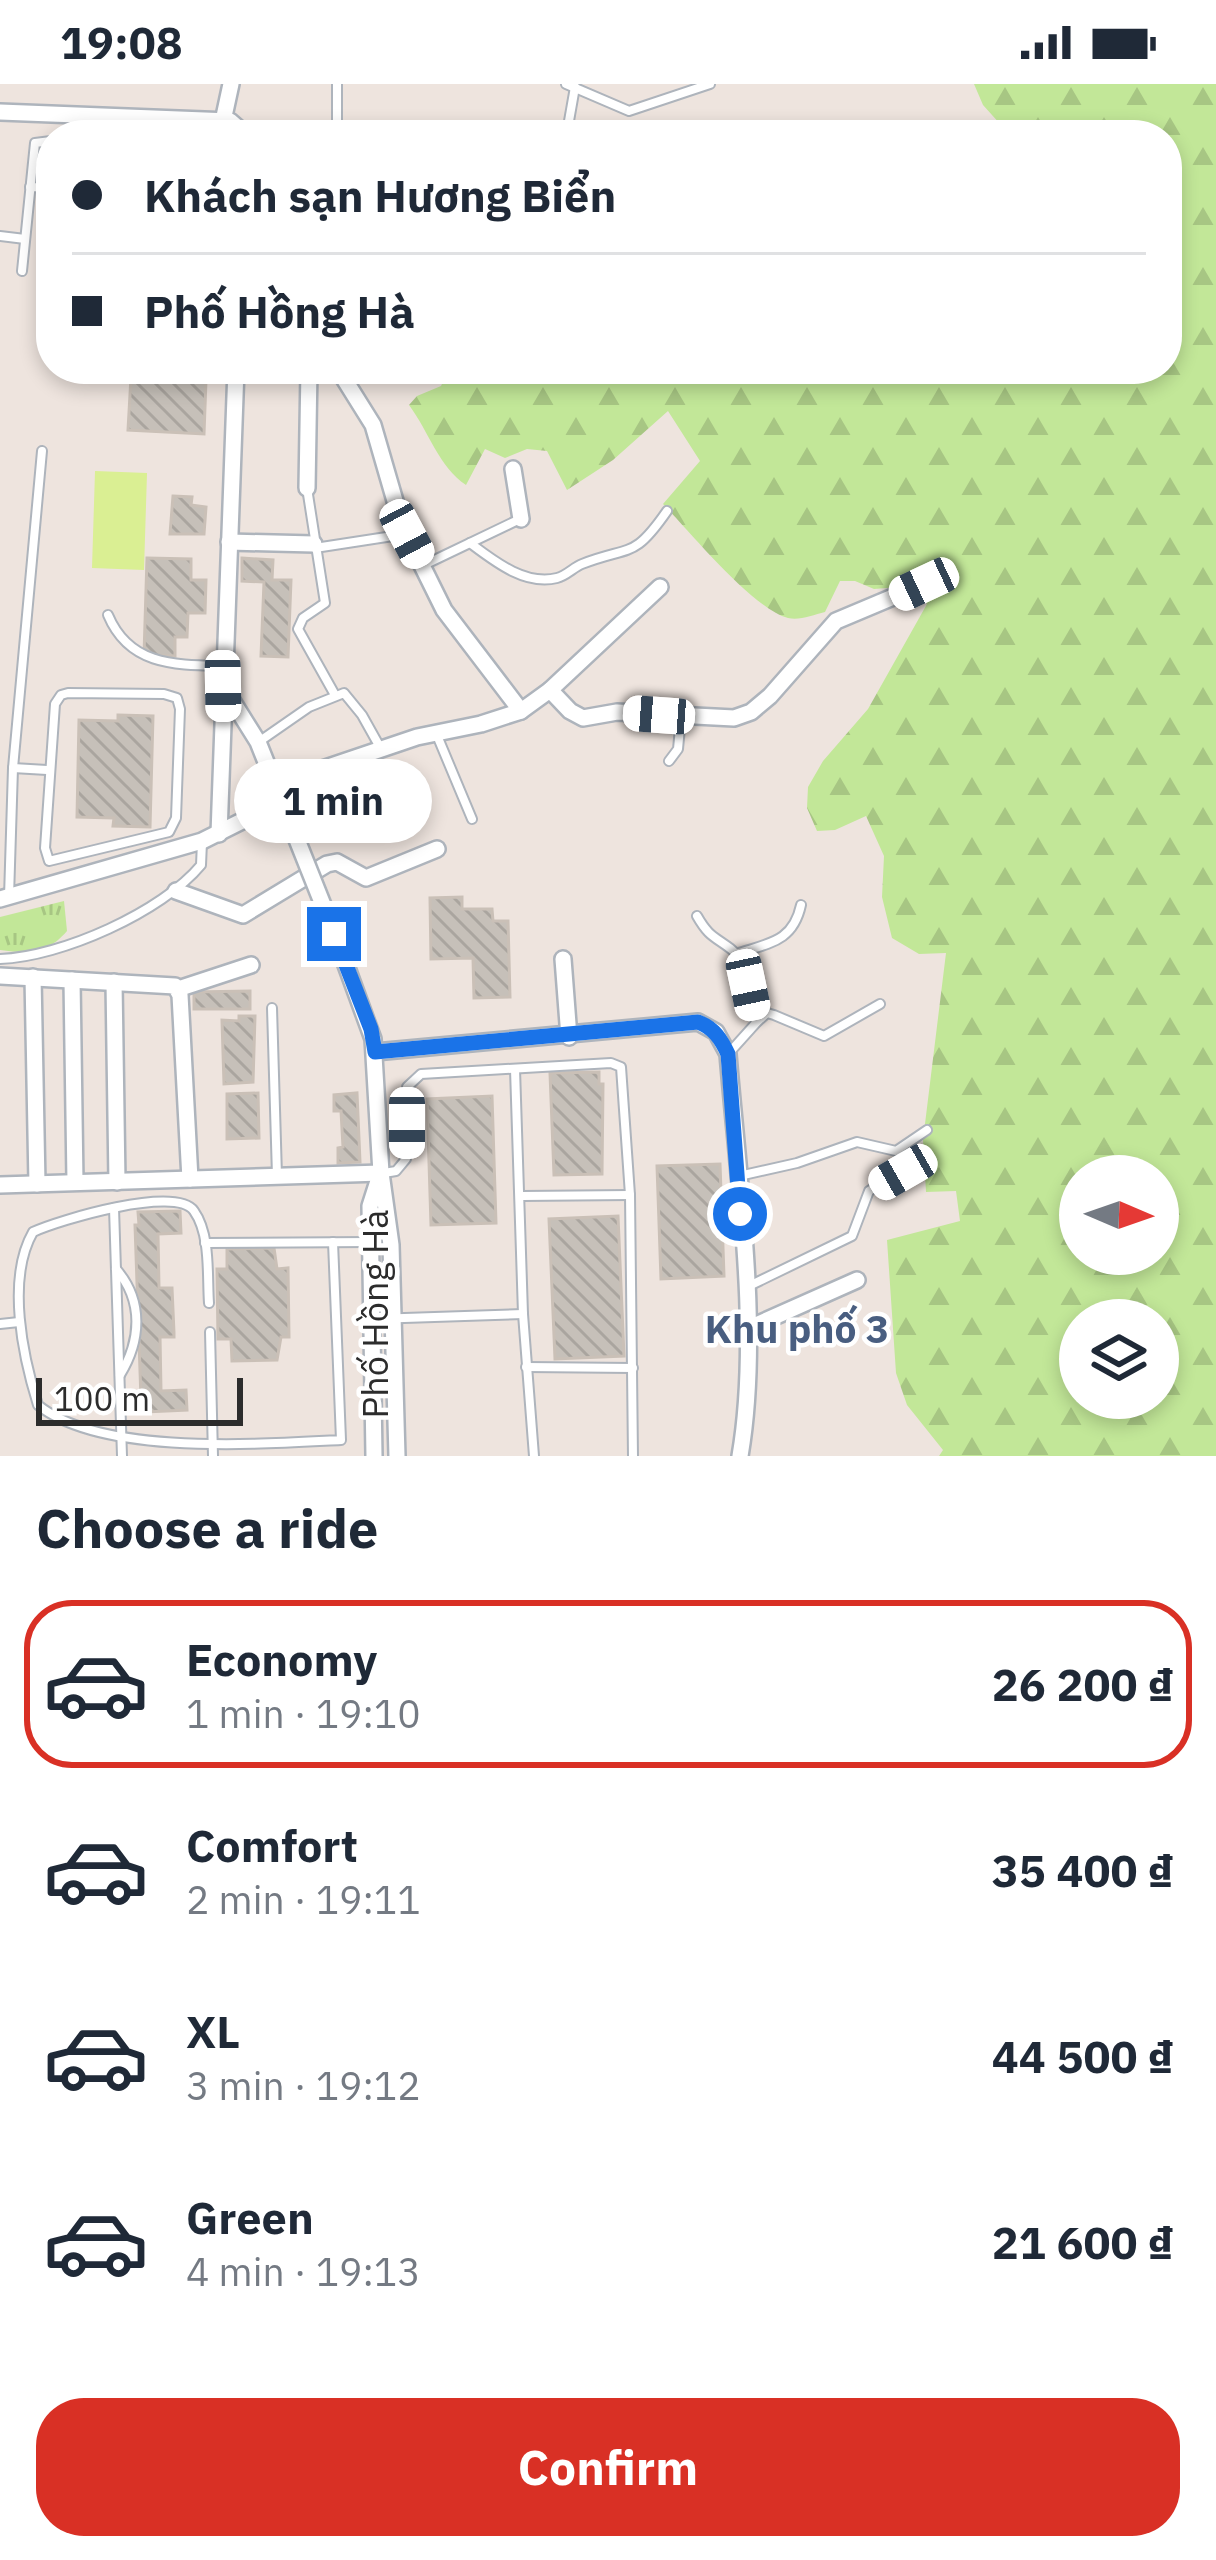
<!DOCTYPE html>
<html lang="en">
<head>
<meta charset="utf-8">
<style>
	:root { --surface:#fff; --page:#f6f6f7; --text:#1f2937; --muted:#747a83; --line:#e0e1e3; --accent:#d93025 }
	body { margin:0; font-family:"IBM Plex Sans",sans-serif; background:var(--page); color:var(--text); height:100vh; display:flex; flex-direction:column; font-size:45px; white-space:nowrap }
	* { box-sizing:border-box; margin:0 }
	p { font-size:39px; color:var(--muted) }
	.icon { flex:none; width:66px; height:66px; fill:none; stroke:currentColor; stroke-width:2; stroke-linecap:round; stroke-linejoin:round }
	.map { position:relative; height:1372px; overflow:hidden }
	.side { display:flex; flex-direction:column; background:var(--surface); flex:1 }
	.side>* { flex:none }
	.guide { position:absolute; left:36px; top:36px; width:1146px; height:264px; border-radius:48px; box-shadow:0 6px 18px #0003; display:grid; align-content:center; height:264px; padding:0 36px; background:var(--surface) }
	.needle { width:78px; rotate:92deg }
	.tools { position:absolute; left:1059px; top:1071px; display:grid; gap:24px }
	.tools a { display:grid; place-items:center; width:120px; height:120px; border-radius:50%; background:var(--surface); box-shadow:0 6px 18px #0003; font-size:60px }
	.scale { position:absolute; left:36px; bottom:30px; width:207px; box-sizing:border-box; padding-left:12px; border:6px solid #2c2c2c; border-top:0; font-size:33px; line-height:42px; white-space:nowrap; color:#2c2c2c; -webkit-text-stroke:9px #fff; paint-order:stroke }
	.end { position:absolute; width:54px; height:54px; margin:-27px; border:15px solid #1a73e8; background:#fff; box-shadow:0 0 0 6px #fff }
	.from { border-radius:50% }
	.bubble { position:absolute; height:84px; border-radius:42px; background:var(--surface); box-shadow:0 6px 18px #0003; font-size:39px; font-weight:700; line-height:84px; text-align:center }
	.car { position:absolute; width:36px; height:72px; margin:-36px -18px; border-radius:15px; box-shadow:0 0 9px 3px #0007; background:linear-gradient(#fff 24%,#345 0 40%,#fff 0 76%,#345 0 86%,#fff 0) }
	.guide b { display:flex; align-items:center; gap:42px; height:114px; font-size:45px }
	.guide b+b { border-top:3px solid var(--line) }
	.guide i { width:30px; height:30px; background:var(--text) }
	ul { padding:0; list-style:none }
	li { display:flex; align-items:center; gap:36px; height:168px; margin:0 24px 18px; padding:0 12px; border:6px solid transparent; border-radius:48px }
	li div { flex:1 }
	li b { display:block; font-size:45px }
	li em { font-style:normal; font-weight:700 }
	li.current { border-color:var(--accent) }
	li>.icon { width:108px; height:108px; stroke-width:1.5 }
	h2 { padding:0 36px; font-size:54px; line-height:144px }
	.action { display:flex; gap:24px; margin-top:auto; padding:24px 36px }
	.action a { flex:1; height:138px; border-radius:48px; background:var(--accent); color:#fff; font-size:48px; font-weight:700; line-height:138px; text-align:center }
	.status { display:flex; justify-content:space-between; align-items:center; height:84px; padding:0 60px; background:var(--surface); direction:ltr }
	.status svg { height:33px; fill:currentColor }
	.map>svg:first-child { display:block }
</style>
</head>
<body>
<div class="status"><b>19:08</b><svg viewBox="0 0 49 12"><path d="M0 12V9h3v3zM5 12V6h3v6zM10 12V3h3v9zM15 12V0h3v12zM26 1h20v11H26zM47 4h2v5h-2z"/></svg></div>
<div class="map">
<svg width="1216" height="1372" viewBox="0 0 1216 1372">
	<defs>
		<pattern id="forest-firs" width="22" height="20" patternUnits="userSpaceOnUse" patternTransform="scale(3)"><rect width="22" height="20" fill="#c2e798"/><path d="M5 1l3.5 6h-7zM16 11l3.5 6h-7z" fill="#a7c683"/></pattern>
		<pattern id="park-tufts" width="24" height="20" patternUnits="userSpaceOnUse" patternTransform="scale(3)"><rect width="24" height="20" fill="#c2e798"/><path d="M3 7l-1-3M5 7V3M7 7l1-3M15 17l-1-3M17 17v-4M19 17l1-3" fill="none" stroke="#a7c683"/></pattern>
		<pattern id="building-back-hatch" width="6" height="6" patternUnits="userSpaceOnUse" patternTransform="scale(3)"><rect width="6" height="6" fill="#c6c0b9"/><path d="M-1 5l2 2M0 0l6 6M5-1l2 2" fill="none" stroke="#aaa59f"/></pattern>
	</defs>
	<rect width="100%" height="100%" fill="#eee4de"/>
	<path fill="url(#forest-firs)" fill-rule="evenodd" d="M974 0H1216V1372H939L943 1366 907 1321 896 1289 887 1156 960 1137 956 1107 926 1108 923 1056 946 869 919 870 892 854 882 813 884 772 866 732 835 746 817 747 807 724 808 703 823 677 868 625 927 520 912 502 874 505 855 497H840L825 528C813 531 799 537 788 534 752 524 691 449 663 420L700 377 668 327 613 376 567 406 547 367 527 365 505 374 485 365 466 401C439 383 429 348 409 321L417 312 441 302 449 285H1167V51H1010L983 21ZM1080 1092H1158V1170H1080ZM1080 1236H1158V1314H1080Z"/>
	<path fill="url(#park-tufts)" d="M64 817 67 847C47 870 29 870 0 866V833Z"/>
	<polygon fill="#daef93" points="95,387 147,389 144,486 92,484"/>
	<g fill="url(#building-back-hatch)" stroke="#cac0b7" stroke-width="3">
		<polygon points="131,293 206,296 204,350 128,346"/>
		<polygon points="173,412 192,413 191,421 206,423 204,450 170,450"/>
		<polygon points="147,474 191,475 191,496 206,496 205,529 188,529 187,553 175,553 175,572 144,571"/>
		<polygon points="242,474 273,476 272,496 291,496 288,573 261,572 264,498 242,497"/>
		<polygon points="118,631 153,632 150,743 113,742 114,734 77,733 79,636 118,637"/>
		<polygon points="462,813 462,825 492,825 493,837 508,837 510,913 474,914 473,874 431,875 430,814"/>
		<polygon points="250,907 250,925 194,925 194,908"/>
		<polygon points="239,932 255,932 253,998 224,1000 222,936 239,937"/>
		<polygon points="599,988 599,1000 603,1000 602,1090 554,1091 550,989"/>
		<polygon points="258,1009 259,1054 227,1055 227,1010"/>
		<polygon points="357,1009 360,1078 338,1079 338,1064 343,1063 341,1027 334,1027 334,1011"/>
		<polygon points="492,1012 496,1139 431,1141 427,1015"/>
		<polygon points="720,1080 724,1192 661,1195 657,1082"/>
		<polygon points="180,1127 181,1149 158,1150 159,1204 172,1204 174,1249 174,1253 160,1253 161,1307 186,1306 187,1326 146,1328 145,1314 141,1315 135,1141 139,1141 138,1128"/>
		<polygon points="618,1132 624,1272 555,1275 549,1135"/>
		<polygon points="274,1164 277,1185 288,1184 289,1253 281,1253 277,1276 232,1277 231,1255 218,1255 217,1185 227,1185 227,1165"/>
	</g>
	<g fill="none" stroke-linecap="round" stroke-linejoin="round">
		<defs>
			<g id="lane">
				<polyline points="337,0 337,46"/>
				<polyline points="566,0 629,27 710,0"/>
				<polyline points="245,46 482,51"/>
				<polyline points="572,51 569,37 575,3"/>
				<polyline points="30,103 51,104"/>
				<polyline points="0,152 25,155"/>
				<polyline points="22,187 35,59 51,57"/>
				<polyline points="307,404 325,519 303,534 298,545 335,611"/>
				<path d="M470 459C494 477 525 502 557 494 566 492 574 483 582 480 631 461 633 476 667 427"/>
				<polyline points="315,464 406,450"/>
				<polyline points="424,481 520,435"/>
				<path d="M108 531C129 581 173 581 222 582"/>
				<polygon points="68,609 164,610 177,614 180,625 176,734 169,748 49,777 45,764 55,620 61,611"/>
				<polyline points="436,649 472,735"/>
				<polyline points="260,657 309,623 344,609 362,631 381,665"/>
				<polyline points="669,677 678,665 681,633"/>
				<polyline points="13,684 47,686"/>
				<polyline points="9,813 13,684 42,367"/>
				<path d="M697 832C709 853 714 852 731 865 749 878 751 919 756 939L729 969"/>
				<path d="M736 870C769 859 793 858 801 821"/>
				<path d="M0 875C61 873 162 828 201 781L202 758"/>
				<polyline points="272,924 277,1092"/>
				<polyline points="757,938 767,929 774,931 824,952 880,920"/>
				<polyline points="515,985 523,1230 534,1372"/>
				<polyline points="384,1089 396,1087 406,1075 407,1003 421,990 611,979 621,983 630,1111 633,1372"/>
				<polyline points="739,1092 797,1079 857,1058 896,1067 927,1046"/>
				<polyline points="522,1112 630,1111"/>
				<polyline points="114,1124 122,1372"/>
				<polyline points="205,1159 371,1158"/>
				<path d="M116 1185C144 1217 141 1257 120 1291"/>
				<polyline points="749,1202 852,1152 869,1107 903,1087"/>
				<path d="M209 1219C207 1192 211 1151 194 1127 176 1101 59 1136 33 1148 6 1195 23 1273 38 1321 101 1372 260 1360 341 1356L333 1158"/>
				<polyline points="374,1235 523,1230"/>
				<polyline points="0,1240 19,1238"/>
				<polyline points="210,1248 213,1372"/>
				<polyline points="526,1283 633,1284"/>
			</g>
			<g id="street">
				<polyline points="0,28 230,37 246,51"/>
				<polyline points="223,37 231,0"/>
				<polyline points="338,285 373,341 402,441 444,526 521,627"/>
				<polyline points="513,385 521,435"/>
				<polyline points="307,404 309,285"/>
				<polyline points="229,458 314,460"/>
				<polyline points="223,602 258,658 286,728"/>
				<polyline points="550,606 570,627 583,634 617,628 734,634 751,628 770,612 836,537 924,500"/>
				<polyline points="219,750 236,285"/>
				<polyline points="176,807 243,831 327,780 337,778 366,794 437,765"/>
				<polyline points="0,815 202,757 242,737 275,701 417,653 481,640 521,627 550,606 660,503"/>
				<polyline points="335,851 373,955 381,1089 391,1161 397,1372"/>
				<polyline points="563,875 569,953"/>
				<polyline points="0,892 175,902 180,911 190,1095"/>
				<polyline points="33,893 37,1100"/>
				<polyline points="72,896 75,1098"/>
				<polyline points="114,898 117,1098"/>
				<polyline points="178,905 251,881"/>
				<path d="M375 968 698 938 716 948 728 970C738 1095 761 1250 740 1372"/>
				<polyline points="0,1101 381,1089"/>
				<polyline points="747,1245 857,1196"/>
				<polyline points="374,1372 370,1122 378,1097"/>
			</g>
		</defs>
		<use href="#lane" stroke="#aeb4bc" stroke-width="12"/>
		<use href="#street" stroke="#aeb4bc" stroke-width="20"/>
		<use href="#lane" stroke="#fff" stroke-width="8"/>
		<use href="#street" stroke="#fff" stroke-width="15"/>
		<defs>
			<polyline id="street-bridge" points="286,728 335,851"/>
		</defs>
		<use href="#street-bridge" stroke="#aeb4bc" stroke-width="20" stroke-linecap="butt"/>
		<use href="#street-bridge" stroke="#fff" stroke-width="15"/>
	</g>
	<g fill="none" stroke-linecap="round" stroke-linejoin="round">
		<path stroke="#1a73e8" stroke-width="15" d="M334 850 371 945 375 968 698 938C714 944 721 955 728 970L740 1130"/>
	</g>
	<g text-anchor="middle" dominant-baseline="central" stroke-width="9" stroke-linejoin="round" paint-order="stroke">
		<g font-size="36" fill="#2c2c2c" stroke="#fff">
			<text transform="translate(374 1230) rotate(-90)">Phố Hồng Hà</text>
		</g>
		<g font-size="39" font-weight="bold" fill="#495e80" stroke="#fff">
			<text x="797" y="1244">Khu phố 3</text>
		</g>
	</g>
</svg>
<div class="tools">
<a><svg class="needle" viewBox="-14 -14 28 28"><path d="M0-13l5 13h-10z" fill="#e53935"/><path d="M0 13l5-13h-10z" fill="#747a83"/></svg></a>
<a><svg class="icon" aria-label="layers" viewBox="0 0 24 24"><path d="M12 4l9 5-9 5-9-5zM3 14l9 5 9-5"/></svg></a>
</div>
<div class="scale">100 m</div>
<i class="end from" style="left:740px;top:1130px"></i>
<i class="end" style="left:334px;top:850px"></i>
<div class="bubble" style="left:234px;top:675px;width:198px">1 min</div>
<i class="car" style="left:407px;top:450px;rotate:152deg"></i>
<i class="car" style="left:924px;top:500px;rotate:245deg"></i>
<i class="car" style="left:223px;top:602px;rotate:179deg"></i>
<i class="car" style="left:659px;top:631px;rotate:274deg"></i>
<i class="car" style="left:748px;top:901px;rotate:168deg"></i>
<i class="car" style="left:407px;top:1039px;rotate:180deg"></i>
<i class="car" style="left:903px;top:1088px;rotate:240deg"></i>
<div class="guide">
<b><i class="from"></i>Khách sạn Hương Biển</b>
<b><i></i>Phố Hồng Hà</b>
</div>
</div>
<section class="side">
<h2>Choose a ride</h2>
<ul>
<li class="current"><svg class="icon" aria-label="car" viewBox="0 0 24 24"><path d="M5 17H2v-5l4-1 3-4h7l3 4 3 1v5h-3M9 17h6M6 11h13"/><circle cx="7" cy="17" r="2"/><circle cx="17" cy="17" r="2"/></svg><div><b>Economy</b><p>1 min · 19:10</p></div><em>26 200 ₫</em></li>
<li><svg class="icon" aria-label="car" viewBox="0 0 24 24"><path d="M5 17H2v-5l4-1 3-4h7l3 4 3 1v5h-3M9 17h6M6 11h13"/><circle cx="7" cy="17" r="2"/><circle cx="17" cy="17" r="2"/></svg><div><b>Comfort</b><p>2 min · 19:11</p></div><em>35 400 ₫</em></li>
<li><svg class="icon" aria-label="car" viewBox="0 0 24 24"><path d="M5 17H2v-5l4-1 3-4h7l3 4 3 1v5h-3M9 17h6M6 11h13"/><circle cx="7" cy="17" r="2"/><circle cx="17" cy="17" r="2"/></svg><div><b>XL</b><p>3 min · 19:12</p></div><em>44 500 ₫</em></li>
<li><svg class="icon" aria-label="car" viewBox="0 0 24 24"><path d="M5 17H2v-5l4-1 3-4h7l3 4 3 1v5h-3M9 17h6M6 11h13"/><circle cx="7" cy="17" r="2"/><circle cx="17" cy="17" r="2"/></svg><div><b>Green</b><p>4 min · 19:13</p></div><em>21 600 ₫</em></li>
</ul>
<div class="action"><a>Confirm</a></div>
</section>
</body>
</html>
